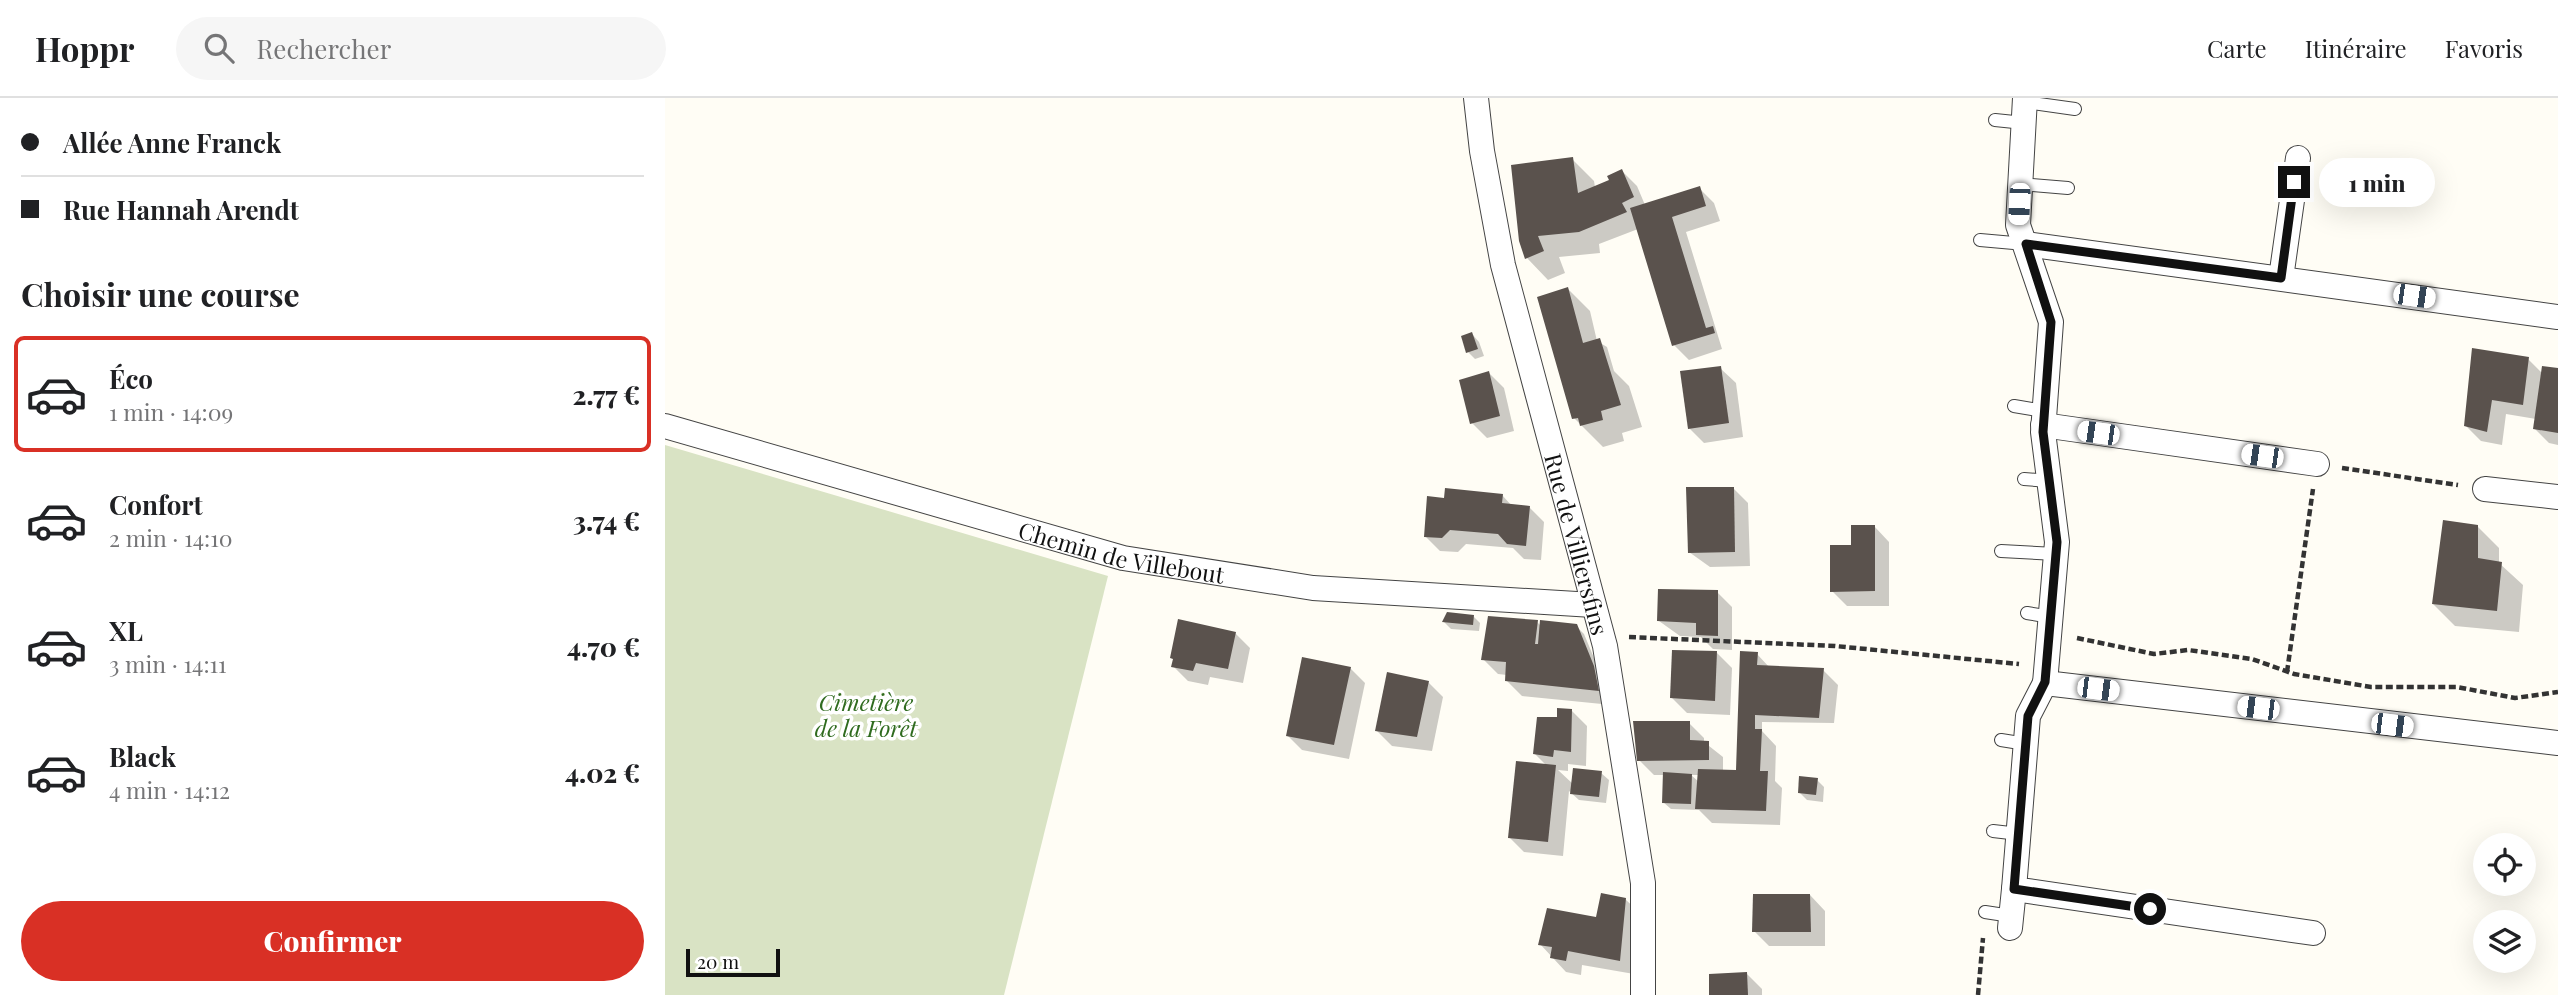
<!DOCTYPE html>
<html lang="fr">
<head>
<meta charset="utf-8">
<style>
	:root { --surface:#fff; --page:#f6f6f6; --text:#202124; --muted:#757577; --line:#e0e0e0; --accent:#d93025 }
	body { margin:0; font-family:"Playfair Display",serif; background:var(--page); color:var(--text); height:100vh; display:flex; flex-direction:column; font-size:26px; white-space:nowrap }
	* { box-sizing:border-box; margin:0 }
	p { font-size:23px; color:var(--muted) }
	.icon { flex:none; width:38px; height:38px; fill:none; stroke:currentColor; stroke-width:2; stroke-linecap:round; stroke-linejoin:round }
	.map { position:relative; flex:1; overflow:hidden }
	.side { display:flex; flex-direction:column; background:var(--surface); width:665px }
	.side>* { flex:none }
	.top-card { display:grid; align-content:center; height:154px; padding:0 21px; background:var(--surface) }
	.controls { position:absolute; left:1808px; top:735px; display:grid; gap:14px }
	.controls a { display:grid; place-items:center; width:63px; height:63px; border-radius:50%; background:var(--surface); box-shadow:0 7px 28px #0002; font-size:35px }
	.scale { position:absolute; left:21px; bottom:18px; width:94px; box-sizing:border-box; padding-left:7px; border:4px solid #111; border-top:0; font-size:19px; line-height:24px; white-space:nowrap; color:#111; -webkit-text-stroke:5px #fff; paint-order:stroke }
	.end { position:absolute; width:32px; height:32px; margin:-16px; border:9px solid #111; background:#fff; box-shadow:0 0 0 4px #fff }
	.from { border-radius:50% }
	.bubble { position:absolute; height:49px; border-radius:24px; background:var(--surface); box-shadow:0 7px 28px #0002; font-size:23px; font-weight:800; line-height:49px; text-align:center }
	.car { position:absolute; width:21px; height:42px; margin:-21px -10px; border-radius:9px; box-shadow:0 0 5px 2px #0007; background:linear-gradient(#fff 24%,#345 0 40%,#fff 0 76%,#345 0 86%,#fff 0) }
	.top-card b { display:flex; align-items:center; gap:24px; height:66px; font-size:26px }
	.top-card b+b { border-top:2px solid var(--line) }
	.top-card i { width:18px; height:18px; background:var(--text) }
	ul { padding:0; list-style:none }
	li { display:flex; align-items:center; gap:21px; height:116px; margin:0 14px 10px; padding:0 7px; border:4px solid transparent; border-radius:10px }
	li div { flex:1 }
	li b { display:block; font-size:26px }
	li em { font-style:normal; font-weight:800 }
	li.selected { border-color:var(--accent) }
	li>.icon { width:63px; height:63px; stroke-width:1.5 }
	h2 { padding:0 21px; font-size:32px; line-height:84px }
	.button { display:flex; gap:14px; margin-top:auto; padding:14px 21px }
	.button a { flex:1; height:80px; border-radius:42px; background:var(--accent); color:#fff; font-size:28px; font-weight:800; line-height:80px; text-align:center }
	header { display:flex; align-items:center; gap:42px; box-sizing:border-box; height:98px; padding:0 35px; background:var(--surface); border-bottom:2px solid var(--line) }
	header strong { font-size:33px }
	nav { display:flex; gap:38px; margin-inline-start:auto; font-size:24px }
	.search { width:490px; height:63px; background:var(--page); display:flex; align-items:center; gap:18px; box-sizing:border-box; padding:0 24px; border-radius:38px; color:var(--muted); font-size:26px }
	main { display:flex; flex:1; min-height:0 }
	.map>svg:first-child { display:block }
</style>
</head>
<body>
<header>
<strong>Hoppr</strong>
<div class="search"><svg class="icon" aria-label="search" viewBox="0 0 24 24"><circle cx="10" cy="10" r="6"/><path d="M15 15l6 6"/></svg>Rechercher</div>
<nav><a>Carte</a><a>Itinéraire</a><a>Favoris</a></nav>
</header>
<main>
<section class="side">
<div class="top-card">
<b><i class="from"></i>Allée Anne Franck</b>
<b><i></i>Rue Hannah Arendt</b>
</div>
<h2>Choisir une course</h2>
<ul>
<li class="selected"><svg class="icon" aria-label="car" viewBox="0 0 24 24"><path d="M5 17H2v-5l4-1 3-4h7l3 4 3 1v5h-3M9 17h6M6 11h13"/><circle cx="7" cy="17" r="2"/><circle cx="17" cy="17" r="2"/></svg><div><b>Éco</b><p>1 min · 14:09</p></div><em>2.77 €</em></li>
<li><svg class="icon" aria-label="car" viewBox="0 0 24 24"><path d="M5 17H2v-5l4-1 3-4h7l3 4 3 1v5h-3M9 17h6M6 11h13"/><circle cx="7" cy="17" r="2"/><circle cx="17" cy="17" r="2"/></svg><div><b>Confort</b><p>2 min · 14:10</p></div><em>3.74 €</em></li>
<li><svg class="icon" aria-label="car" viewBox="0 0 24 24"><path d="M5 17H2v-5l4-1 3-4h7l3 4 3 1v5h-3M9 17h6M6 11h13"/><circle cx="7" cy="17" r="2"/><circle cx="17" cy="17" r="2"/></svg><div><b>XL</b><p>3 min · 14:11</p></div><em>4.70 €</em></li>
<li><svg class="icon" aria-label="car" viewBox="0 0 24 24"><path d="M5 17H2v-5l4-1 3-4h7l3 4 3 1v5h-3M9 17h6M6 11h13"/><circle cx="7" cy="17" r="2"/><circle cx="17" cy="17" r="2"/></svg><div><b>Black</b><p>4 min · 14:12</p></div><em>4.02 €</em></li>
</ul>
<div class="button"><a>Confirmer</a></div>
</section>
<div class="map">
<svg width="1893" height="897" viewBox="0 0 1893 897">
	<rect width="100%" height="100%" fill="#fffdf5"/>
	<polygon fill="#d9e3c4" points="0,347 443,478 339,897 0,897"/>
	<g fill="#0003" fill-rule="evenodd">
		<polygon points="907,61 929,83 930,89 947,83 957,73 972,88 980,107 1034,90 1049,105 1055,123 1021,134 1057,251 1024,262 1009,247 973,131 934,146 935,155 894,159 900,175 883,182 862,160"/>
		<polygon points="903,191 925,213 932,243 942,249 949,273 964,288 977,329 957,335 959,343 938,349 909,320"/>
		<polygon points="807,236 814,244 819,258 810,261 803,254"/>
		<polygon points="1863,261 1878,276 1893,271 1893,347 1884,345 1869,330 1871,321 1841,316 1837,347 1816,343 1801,328"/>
		<polygon points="1055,270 1071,285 1078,339 1039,345 1024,330"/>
		<polygon points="824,275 839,290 849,333 822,340 807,325"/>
		<polygon points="1068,390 1083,405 1085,468 1045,469 1024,454"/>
		<polygon points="837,397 847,408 864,409 879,424 876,462 859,461 848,450 801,446 793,454 775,453 760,438 781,402"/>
		<polygon points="1209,428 1224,444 1224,508 1182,508 1167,493 1188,449"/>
		<polygon points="1812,428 1834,450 1834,465 1858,487 1854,534 1790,528 1768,506"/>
		<polygon points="1052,494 1067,509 1067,552 1048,551 1036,539 1015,538 994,523"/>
		<polygon points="808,518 815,525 814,533 786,531 779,524"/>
		<polygon points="872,524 876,528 911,528 919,536 929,560 937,568 947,607 857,598 842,583 842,577 833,576 818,561"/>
		<polygon points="570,535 585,550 578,585 545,579 543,587 523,583 508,568"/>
		<polygon points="1052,555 1067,570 1065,617 1022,615 1007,600"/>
		<path d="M1092 556 1105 570 1158 572 1173 587 1169 625 1097 624V633L1111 648 1110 683 1117 690 1115 727 1047 725 1034 712 1006 711 998 704 1000 677H989L974 662 1024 625 1039 640V644L1058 659V673L1072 674ZM1026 677H1034V684Z"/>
		<polygon points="685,570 700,585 684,661 637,652 622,637"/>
		<polygon points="763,584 778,599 767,653 727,648 712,633"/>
		<polygon points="907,613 922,628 921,668 903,666 903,673 893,672 908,686 936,675 944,682 941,705 914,702 904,693 898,758 859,754 844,739 882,668 870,656 893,621"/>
		<polygon points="1152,682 1159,689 1158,704 1142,702 1135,695"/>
		<polygon points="1145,797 1160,813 1160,848 1104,848 1089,833"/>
		<polygon points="960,801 976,816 969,876 917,867 916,877 901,874 875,846 933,821"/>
		<polygon points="1082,876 1097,891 1097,897 1046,897"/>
	</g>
	<g fill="#5a524d">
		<polygon points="908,59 913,95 944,82 942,78 957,71 969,99 957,105 962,114 914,134 873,138 879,153 860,161 854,143 846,67"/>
		<polygon points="1035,88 1041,108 1007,119 1041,230 1048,228 1050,235 1007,248 965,110"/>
		<polygon points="903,189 918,245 935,240 956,307 936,313 938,322 915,328 913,320 907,321 872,199"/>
		<polygon points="807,234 813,251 801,255 796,238"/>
		<polygon points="1807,250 1864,259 1858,307 1827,302 1822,334 1799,328"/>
		<polygon points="1056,268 1064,325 1023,331 1015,273"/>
		<polygon points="1877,268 1893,270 1893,335 1868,331"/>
		<polygon points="824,273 835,318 805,326 794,282"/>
		<polygon points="1021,389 1069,389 1070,454 1023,455"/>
		<polygon points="780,390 838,396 837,405 865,408 861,448 842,446 833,436 785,432 777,440 759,439 762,398 779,400"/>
		<polygon points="1778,422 1813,427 1813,460 1837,464 1832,513 1767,506"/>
		<polygon points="1186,427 1210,427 1210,493 1165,494 1165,447 1186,447"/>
		<polygon points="993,491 1053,492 1053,538 1031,537 1031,525 992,523"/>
		<polygon points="782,514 809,517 808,527 777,524"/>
		<polygon points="823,518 873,522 870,546 873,546 875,522 912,526 929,568 934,593 840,583 841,564 816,562"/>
		<polygon points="513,521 571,534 563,571 531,565 528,573 506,569 508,561 505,560"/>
		<polygon points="1007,552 1052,553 1050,603 1005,600"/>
		<polygon points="1075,553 1093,554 1092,567 1159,570 1154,620 1090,617 1090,631 1097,631 1095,673 1103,673 1101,713 1030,711 1033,671 1071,672"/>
		<polygon points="637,559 686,569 669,647 621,638"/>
		<polygon points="722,574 764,583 752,639 710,633"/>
		<polygon points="892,610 907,611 906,654 889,652 888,659 868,656 872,619 892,619"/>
		<polygon points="968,623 1025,623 1025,642 1044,643 1044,662 972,663"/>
		<polygon points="851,663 891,667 883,744 843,740"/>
		<polygon points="908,670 937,673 934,699 905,696"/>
		<polygon points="998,674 1027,676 1026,706 997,705"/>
		<polygon points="1134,678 1153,680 1151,697 1133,695"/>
		<polygon points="936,795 961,800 955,863 903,853 901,863 885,860 887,849 873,847 882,810 931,819"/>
		<polygon points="1088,796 1145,796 1146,834 1087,834"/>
		<polygon points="1082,874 1083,897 1044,897 1044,876"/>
	</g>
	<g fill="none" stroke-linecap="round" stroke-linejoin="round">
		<defs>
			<g id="service">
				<polyline points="1360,4 1410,11"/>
				<polyline points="1330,22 1359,25"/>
				<polyline points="1355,86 1403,90"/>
				<polyline points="1315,142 1360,146"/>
				<polyline points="1349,308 1379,313"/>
				<polyline points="1359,381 1384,383"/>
				<polyline points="1336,453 1391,456"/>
				<polyline points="1362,515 1386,519"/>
				<polyline points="1336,642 1361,646"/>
				<polyline points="1328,733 1354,736"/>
				<polyline points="1320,814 1346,818"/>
			</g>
			<g id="minor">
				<path id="s1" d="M811 0 817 53 838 167 940 548 978 785V897"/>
				<polyline points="1360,0 1353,127 1386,224 1378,334 1392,444 1380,585 1893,645"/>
				<polyline points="1361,146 1893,219"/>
				<polyline points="1616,180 1633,60"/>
				<polyline points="1378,327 1652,366"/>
				<path id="s2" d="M0 328 458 460 648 490 928 507"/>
				<polyline points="1820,391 1893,399"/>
				<polyline points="1380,585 1363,618 1349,791 1648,835"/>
				<polyline points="1345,830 1349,791"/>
			</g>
		</defs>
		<use href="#service" stroke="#444" stroke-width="14"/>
		<use href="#minor" stroke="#444" stroke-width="26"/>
		<g stroke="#333" stroke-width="4.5" stroke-dasharray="7 3.5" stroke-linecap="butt">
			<polyline points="1677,370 1793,387"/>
			<polyline points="964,539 1170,548 1354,566"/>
			<polyline points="1412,540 1489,556 1523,552 1587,561 1629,576 1706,589 1792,589 1850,600 1893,594"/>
			<polyline points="1622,574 1648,391"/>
			<polyline points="1313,897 1318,840"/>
		</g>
		<use href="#service" stroke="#fff" stroke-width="12"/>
		<use href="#minor" stroke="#fff" stroke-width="24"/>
	</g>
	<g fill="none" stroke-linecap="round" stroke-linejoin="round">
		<polyline stroke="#111" stroke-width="9" points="1485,811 1349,791 1363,618 1380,584 1392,444 1378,334 1386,224 1361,146 1616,180 1629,84"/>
	</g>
	<g text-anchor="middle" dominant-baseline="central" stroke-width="7" stroke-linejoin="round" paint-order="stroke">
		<g font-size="23" fill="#111" stroke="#fff">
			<text stroke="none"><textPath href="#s1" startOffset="458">Rue de Villiersfins</textPath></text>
			<text stroke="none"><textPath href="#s2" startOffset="474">Chemin de Villebout</textPath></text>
		</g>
		<g font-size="23" font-style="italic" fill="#2f6b1f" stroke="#fff">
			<text x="201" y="603">Cimetière<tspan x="201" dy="26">de la Forêt</tspan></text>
		</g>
	</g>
</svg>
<div class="controls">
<a><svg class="icon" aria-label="locate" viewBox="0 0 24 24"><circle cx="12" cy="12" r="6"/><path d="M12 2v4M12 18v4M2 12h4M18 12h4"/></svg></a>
<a><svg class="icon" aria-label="layers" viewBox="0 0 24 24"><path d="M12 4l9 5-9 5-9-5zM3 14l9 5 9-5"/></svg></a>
</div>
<div class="scale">20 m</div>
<i class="end from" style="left:1485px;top:811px"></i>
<i class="end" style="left:1629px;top:84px"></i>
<div class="bubble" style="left:1654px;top:60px;width:116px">1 min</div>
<i class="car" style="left:1354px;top:106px;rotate:183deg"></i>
<i class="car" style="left:1749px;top:198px;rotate:98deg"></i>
<i class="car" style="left:1433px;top:335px;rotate:278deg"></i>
<i class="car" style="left:1597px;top:358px;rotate:278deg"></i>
<i class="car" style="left:1433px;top:591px;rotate:97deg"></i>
<i class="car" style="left:1593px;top:610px;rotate:277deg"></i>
<i class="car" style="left:1727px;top:627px;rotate:97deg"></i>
</div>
</main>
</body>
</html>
